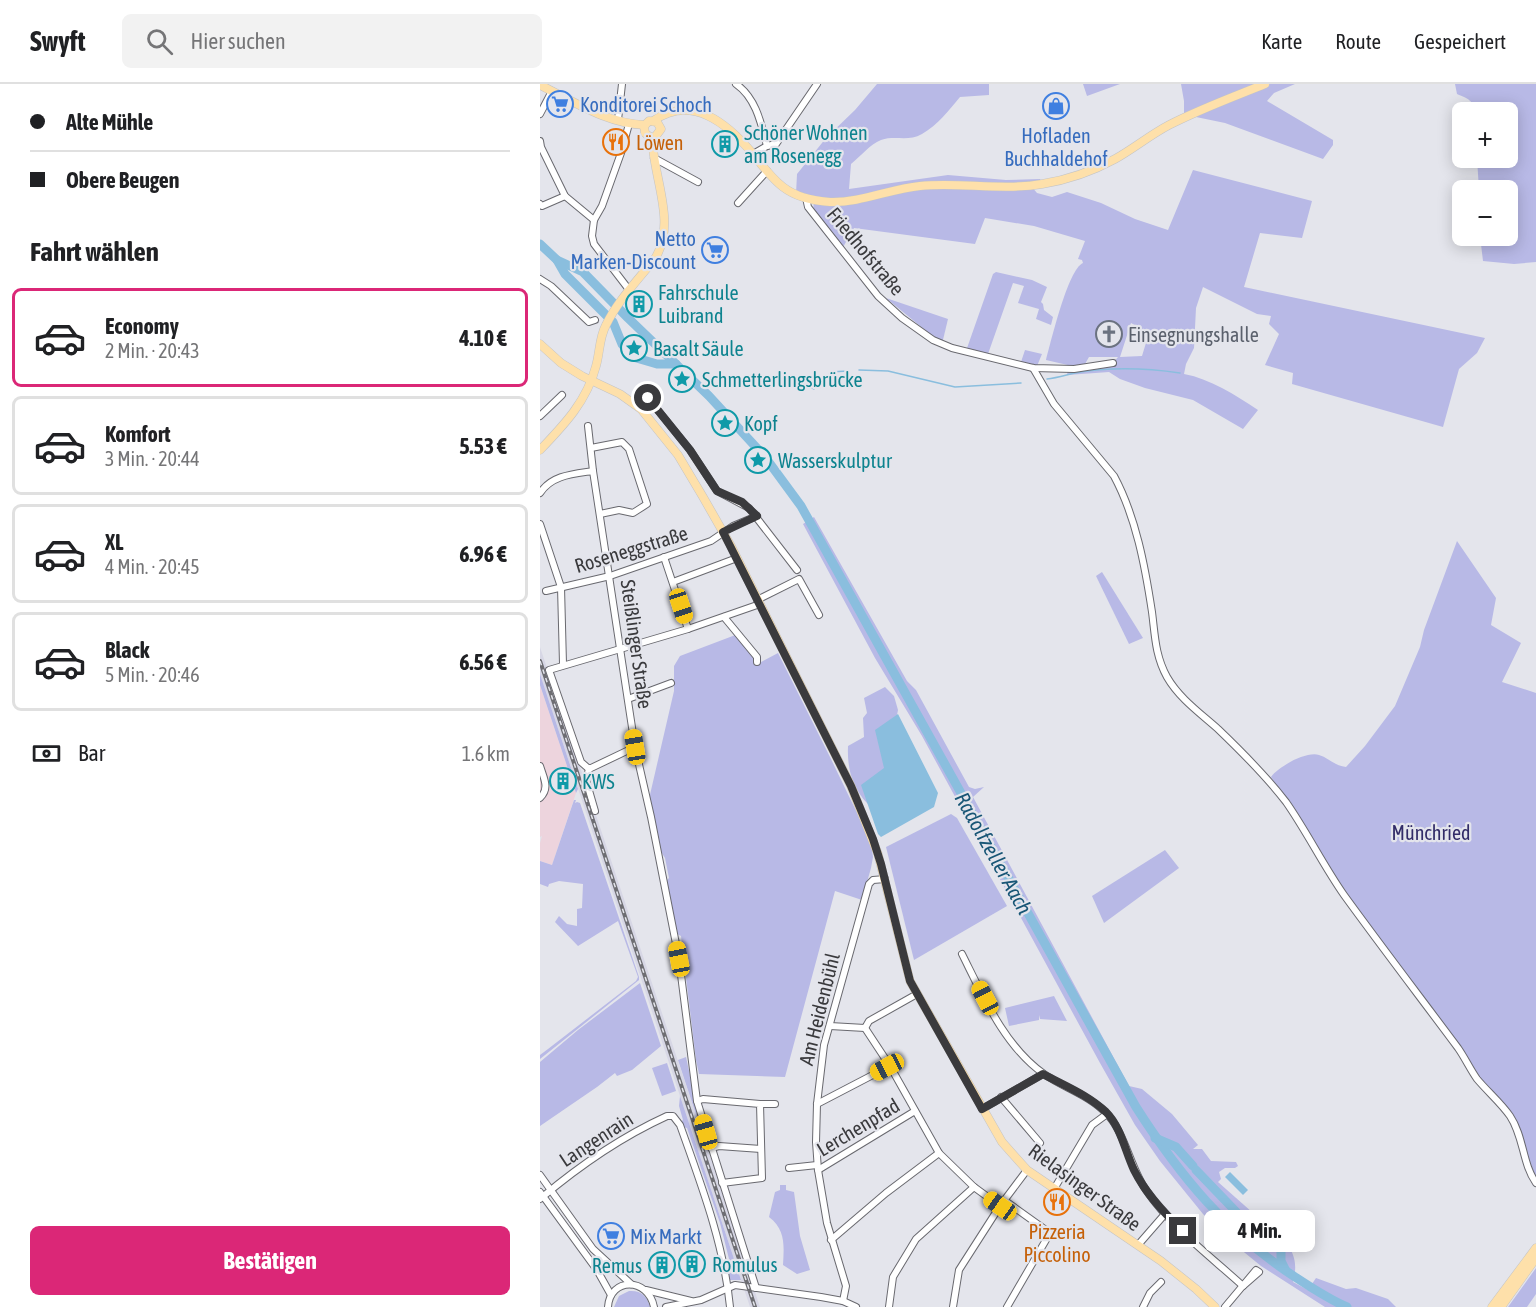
<!DOCTYPE html>
<html lang="de">
<head>
<meta charset="utf-8">
<style>
	:root { --surface:#fff; --page:#f2f2f2; --text:#202124; --muted:#757577; --line:#e0e0e0; --accent:#db2777 }
	body { margin:0; font-family:"Asap Condensed",sans-serif; background:var(--page); color:var(--text); height:100vh; display:flex; flex-direction:column; font-size:22px; white-space:nowrap }
	* { box-sizing:border-box; margin:0 }
	p { font-size:20px; color:var(--muted) }
	.icon { flex:none; width:33px; height:33px; fill:none; stroke:currentColor; stroke-width:2; stroke-linecap:round; stroke-linejoin:round }
	.map { position:relative; flex:1; overflow:hidden }
	.side { display:flex; flex-direction:column; background:var(--surface); width:540px }
	.side>* { flex:none }
	.guide { display:grid; align-content:center; height:132px; padding:0 30px; background:var(--surface) }
	.controls { position:absolute; left:912px; top:18px; display:grid; gap:12px }
	.controls a { display:grid; place-items:center; width:66px; height:66px; border-radius:9px; background:var(--surface); box-shadow:0 3px 15px #0003; font-size:30px }
	.end { position:absolute; width:27px; height:27px; margin:-14px; border:8px solid #3a3a3d; background:#fff; box-shadow:0 0 0 3px #fff }
	.from { border-radius:50% }
	.bubble { position:absolute; height:42px; border-radius:9px; background:var(--surface); box-shadow:0 3px 15px #0003; font-size:20px; font-weight:700; line-height:42px; text-align:center }
	.car { position:absolute; width:18px; height:36px; margin:-18px -9px; border-radius:8px; box-shadow:0 0 4px 2px #0007; background:linear-gradient(#f5c518 24%,#345 0 40%,#f5c518 0 76%,#345 0 86%,#f5c518 0) }
	.guide b { display:flex; align-items:center; gap:21px; height:57px; font-size:22px }
	.guide b+b { border-top:2px solid var(--line) }
	.guide i { width:15px; height:15px; background:var(--text) }
	ul { padding:0; list-style:none }
	li { display:flex; align-items:center; gap:18px; height:99px; margin:0 12px 9px; padding:0 18px; border:3px solid var(--line); border-radius:9px }
	li div { flex:1 }
	li b { display:block; font-size:22px }
	li em { font-style:normal; font-weight:700 }
	li.selected { border-color:var(--accent) }
	li>.icon { width:54px; height:54px; stroke-width:1.5 }
	h2 { padding:0 30px; font-size:27px; line-height:72px }
	.pay { display:flex; align-items:center; gap:15px; height:66px; padding:0 30px; font-size:22px }
	.pay p { margin-inline-start:auto }
	.button { display:flex; gap:12px; margin-top:auto; padding:12px 30px }
	.button a { flex:1; height:69px; border-radius:9px; background:var(--accent); color:#fff; font-size:24px; font-weight:700; line-height:69px; text-align:center }
	header { display:flex; align-items:center; gap:36px; box-sizing:border-box; height:84px; padding:0 30px; background:var(--surface); border-bottom:2px solid var(--line) }
	header strong { font-size:28px }
	nav { display:flex; gap:33px; margin-inline-start:auto; font-size:21px }
	.search { width:420px; height:54px; background:var(--page); display:flex; align-items:center; gap:15px; box-sizing:border-box; padding:0 21px; border-radius:9px; color:var(--muted); font-size:22px }
	main { display:flex; flex:1; min-height:0 }
	.map>svg:first-child { display:block }
</style>
</head>
<body>
<header>
<strong>Swyft</strong>
<div class="search"><svg class="icon" aria-label="search" viewBox="0 0 24 24"><circle cx="10" cy="10" r="6"/><path d="M15 15l6 6"/></svg>Hier suchen</div>
<nav><a>Karte</a><a>Route</a><a>Gespeichert</a></nav>
</header>
<main>
<section class="side">
<div class="guide">
<b><i class="from"></i>Alte Mühle</b>
<b><i></i>Obere Beugen</b>
</div>
<h2>Fahrt wählen</h2>
<ul>
<li class="selected"><svg class="icon" aria-label="car" viewBox="0 0 24 24"><path d="M5 17H2v-5l4-1 3-4h7l3 4 3 1v5h-3M9 17h6M6 11h13"/><circle cx="7" cy="17" r="2"/><circle cx="17" cy="17" r="2"/></svg><div><b>Economy</b><p>2 Min. · 20:43</p></div><em>4.10 €</em></li>
<li><svg class="icon" aria-label="car" viewBox="0 0 24 24"><path d="M5 17H2v-5l4-1 3-4h7l3 4 3 1v5h-3M9 17h6M6 11h13"/><circle cx="7" cy="17" r="2"/><circle cx="17" cy="17" r="2"/></svg><div><b>Komfort</b><p>3 Min. · 20:44</p></div><em>5.53 €</em></li>
<li><svg class="icon" aria-label="car" viewBox="0 0 24 24"><path d="M5 17H2v-5l4-1 3-4h7l3 4 3 1v5h-3M9 17h6M6 11h13"/><circle cx="7" cy="17" r="2"/><circle cx="17" cy="17" r="2"/></svg><div><b>XL</b><p>4 Min. · 20:45</p></div><em>6.96 €</em></li>
<li><svg class="icon" aria-label="car" viewBox="0 0 24 24"><path d="M5 17H2v-5l4-1 3-4h7l3 4 3 1v5h-3M9 17h6M6 11h13"/><circle cx="7" cy="17" r="2"/><circle cx="17" cy="17" r="2"/></svg><div><b>Black</b><p>5 Min. · 20:46</p></div><em>6.56 €</em></li>
</ul>
<div class="pay"><svg class="icon" aria-label="cash" viewBox="0 0 24 24"><path d="M3 7h18v10H3z"/><circle cx="12" cy="12" r="2"/></svg>Bar<p>1.6 km</p></div>
<div class="button"><a>Bestätigen</a></div>
</section>
<div class="map">
<svg width="996" height="1223" viewBox="0 0 996 1223">
	<rect width="100%" height="100%" fill="#e4e5ec"/>
	<polygon fill="#edd4dd" points="0,601 36,709 12,781 0,777 0,759 2,752 0,753"/>
	<polygon fill="#d7d7e5" points="0,563 220,1223 210,1223 201,1196 0,590"/>
	<g fill="#b8b9e6" fill-rule="evenodd">
		<path d="M337 0H449V11L420 13C409 26 398 41 382 50 368 58 355 51 341 56 330 60 320 73 311 80L309 105 408 91 466 96 500 95 503 100 491 102 497 109 512 113 527 108 561 119 595 135 628 146 653 86 772 117 762 154 720 149 704 203 945 254 937 269 919 285 903 343 752 300 753 289 725 281 739 250 729 240 731 232 717 230 663 203 656 224 654 264 646 280 644 290C671 295 695 311 718 326L703 345 653 316 605 304 580 295 569 288 527 291 528 284 573 279 578 273H549L545 280 532 282 506 276C511 258 528 185 543 179L542 176 538 175 545 157 494 142 445 134 435 160 314 144 302 165 273 128 274 116 256 110 257 90 286 54 315 26ZM591 239 609 249 602 272 580 273Z"/>
		<polygon points="543,0 580,0 547,12"/>
		<polygon points="641,0 755,0 734,9 727,17 793,56 793,61 783,75 685,39 656,33 654,30 644,34 644,17"/>
		<path d="M915 0H996V178L974 180 943 177 940 152H968V106H939L937 74H968V28H934C933 16 929 15 917 10Z"/>
		<polygon points="456,188 492,196 507,203 501,218 503,220 504,226 513,233 511,241 496,235 499,225 478,219 484,202 473,199 448,270 426,267 453,190"/>
		<polygon points="346,214 408,235 402,260"/>
		<polygon points="485,266 502,270 497,282 481,278"/>
		<path d="M274 433 367 597 376 606 429 703 435 705 444 703 433 713 589 1002 602 1005 632 1030 658 1061 653 1065H662L671 1077 696 1078 698 1082 695 1084H685L679 1088 681 1095 678 1098 746 1158C756 1172 757 1183 753 1198L768 1206 776 1194 806 1205 816 1204 848 1215 856 1223H785L774 1216 721 1182 683 1151 663 1130 620 1077 595 1041 560 979 382 652 335 574 263 440Z"/>
		<path d="M917 457 956 514 951 541 981 559 962 598 996 609V1093L989 1082 977 1042 949 1007 803 807 731 693C738 683 766 667 779 671 789 674 795 682 806 683L825 662 855 622 880 563 884 546Z"/>
		<polygon points="562,488 603,554 589,560 556,492"/>
		<polygon points="198,550 221,578 238,569 290,673 320,735 332,766 333,773 331,784 322,816 295,807 245,993 159,990 156,976 141,852 137,850 126,797 129,794 125,774 120,766 109,715 134,607 134,582 140,572"/>
		<polygon points="0,590 38,705 36,709 0,601"/>
		<path d="M345 603 354 612 358 626 346 686 328 720C312 704 307 684 308 662L324 653 323 634 327 629 324 614Z"/>
		<polygon points="34,716 36,716 35,719 37,718 40,719 99,893 99,896 0,975 0,971 8,965 96,897 98,893 78,837 38,862 15,838 19,832 27,840 37,842 37,825 42,824 43,800 19,797 9,800 8,803 0,800 0,777 12,781"/>
		<polygon points="411,730 417,734 467,822 374,876 346,763"/>
		<polygon points="625,766 639,784 564,839 552,812"/>
		<polygon points="100,899 121,962 92,986 77,992 75,989 57,1003 0,1042 0,978 38,946"/>
		<polygon points="514,912 527,937 500,935 499,931 499,936 469,942 465,924"/>
		<polygon points="146,973 163,1052 211,1197 138,976"/>
		<polygon points="127,979 136,1007 122,1012 112,984"/>
		<polygon points="140,1012 201,1196 189,1196 186,1189 191,1183 180,1139 147,1044 143,1043 141,1038 143,1036 139,1022"/>
		<path d="M240 1101H246V1106L254 1108 260 1152 270 1186 257 1190 243 1181C244 1162 246 1146 229 1133L235 1108 240 1106Z"/>
		<polygon points="996,1184 996,1210 987,1223 968,1223"/>
		<path d="M89 1207C101 1206 107 1212 110 1223H74L79 1212Z"/>
	</g>
	<g fill="#8abede">
		<polygon points="358,630 398,709 394,723 341,753 338,750 321,701 344,684 335,646"/>
		<polygon points="690,1088 708,1106 703,1111 685,1093"/>
	</g>
	<g fill="none" stroke-linecap="round" stroke-linejoin="round">
		<g stroke="#8abede" stroke-width="1.5">
			<polyline points="319,286 348,287 415,303 481,299"/>
			<path d="M507 295C517 294 526 291 535 289 569 283 606 284 640 289"/>
			<path d="M177 301 234 292 253 293 274 305C290 291 284 287 309 287"/>
		</g>
		<g stroke="#8abede" stroke-width="9">
			<path d="M0 160 17 176 43 188 88 234 169 312 225 373 261 422 596 1023C640 1092 686 1148 755 1193 772 1204 788 1215 807 1223"/>
			<polyline points="17,176 25,190 73,238 82,260 93,273 117,280 136,280"/>
			<polyline points="615,1054 636,1063 653,1082"/>
			<polyline points="656,1086 704,1136 741,1166 741,1177 745,1185"/>
		</g>
		<defs>
			<g id="minor">
				<path d="M196 0C216 14 221 39 227 62"/>
				<polyline points="0,30 12,7"/>
				<polyline points="78,36 82,0"/>
				<polyline points="89,40 81,69 62,122 54,136 52,152 54,160 90,207"/>
				<polyline points="0,57 1,63 25,112 54,136"/>
				<polyline points="213,70 227,62 236,60 277,0"/>
				<polyline points="114,74 158,98"/>
				<polyline points="266,114 268,123 338,212 362,234 393,256 412,264 493,284 534,285 573,279"/>
				<polyline points="198,119 227,87"/>
				<polyline points="0,120 2,122 25,112"/>
				<polyline points="0,195 11,202 49,238 55,236"/>
				<path d="M493 284 514 320 574 392C596 433 605 482 612 528 615 551 615 571 627 593 639 614 660 629 678 645 702 668 726 692 746 718 767 748 783 781 804 811 841 862 880 913 918 964 925 974 930 985 937 995 948 1008 961 1019 970 1032 984 1053 982 1079 996 1099"/>
				<polyline points="108,314 150,366 177,407 209,424 257,486"/>
				<polyline points="0,332 22,311"/>
				<polyline points="48,342 53,387 95,663 111,733 139,875 157,1017 216,1204"/>
				<polyline points="51,364 82,358 89,365 107,420 93,429 79,426 60,430"/>
				<path d="M0 409C12 391 33 390 53 387"/>
				<polyline points="0,440 21,503 23,580"/>
				<polyline points="124,473 148,545"/>
				<polyline points="133,498 197,474"/>
				<polyline points="6,507 70,492 171,457 193,442 217,432"/>
				<polyline points="217,516 259,495 279,531"/>
				<polyline points="184,533 217,573 217,578"/>
				<polyline points="88,615 131,599"/>
				<polyline points="95,663 49,685 41,678 9,586 148,545 220,520"/>
				<path d="M0 682C4 695 10 704 0 714"/>
				<polyline points="49,685 46,696 55,727"/>
				<path d="M422 870C443 912 465 963 504 990 524 1004 549 1011 566 1029 585 1048 590 1083 606 1106 631 1143 670 1172 703 1202"/>
				<polyline points="290,942 325,944 329,937 377,910"/>
				<polyline points="325,944 350,982 399,1069 434,1103 460,1122"/>
				<polyline points="461,1013 500,1059"/>
				<polyline points="157,1017 163,1015 220,1020 222,1094 182,1099"/>
				<polyline points="220,1020 235,1020"/>
				<polyline points="277,1020 350,982"/>
				<polyline points="442,1025 503,990"/>
				<polyline points="171,1064 179,1062 221,1065"/>
				<polyline points="249,1084 277,1081"/>
				<polyline points="278,1086 375,1027"/>
				<polyline points="0,1091 53,1165 91,1200"/>
				<polyline points="514,1105 552,1041 567,1030"/>
				<polyline points="0,1108 57,1186 71,1211"/>
				<path d="M0 1115C39 1082 81 1053 127 1032H133L140 1041C161 1100 184 1160 190 1223"/>
				<polyline points="464,1116 510,1149 467,1223"/>
				<polyline points="291,1156 346,1109 399,1069"/>
				<polyline points="598,1161 625,1130"/>
				<polyline points="106,1206 151,1217"/>
				<polyline points="303,1217 306,1202 287,1139 278,1086 276,1058 277,1020 284,961 329,800 333,796 345,795"/>
				<path d="M68 1223C70 1193 108 1193 114 1223"/>
				<polyline points="126,1223 161,1216 195,1201 281,1213 303,1217 316,1223"/>
				<polyline points="349,1223 353,1193 376,1155 434,1103"/>
				<polyline points="413,1223 419,1186 460,1122 487,1086"/>
				<polyline points="603,1223 610,1209 621,1198"/>
				<polyline points="685,1223 716,1186 719,1188 703,1202"/>
			</g>
			<g id="major">
				<path d="M0 1C33 17 67 40 105 41"/>
				<path d="M113 37C152 10 187 39 213 70 222 81 231 94 243 103 256 113 275 117 290 118 320 119 350 105 380 102 420 98 462 107 502 100 527 96 553 87 575 75 593 65 610 51 629 41 660 25 693 13 725 0"/>
				<polyline points="0,260 21,279 42,292 80,310 101,325 138,371 163,413 191,462 311,702 338,770 370,897 462,1058 487,1086 621,1177 656,1205 675,1223"/>
				<path d="M0 366C24 341 47 317 56 282 60 268 59 254 66 241 78 216 99 195 116 173 135 140 116 99 113 64L115 53 121 45 117 38 109 37 104 42 105 49 110 53H115"/>
				<polyline points="952,1223 996,1164"/>
				<polyline points="961,1223 996,1174"/>
			</g>
		</defs>
		<use href="#minor" stroke="#69696f" stroke-width="8"/>
		<use href="#major" stroke="#c4c4c5" stroke-width="9"/>
		<use href="#minor" stroke="#fff" stroke-width="6"/>
		<use href="#major" stroke="#fee0aa" stroke-width="8"/>
		<defs>
			<polyline id="rail" points="0,577 215,1223"/>
		</defs>
		<use href="#rail" stroke="#6e6e73" stroke-width="4"/>
		<use href="#rail" stroke="#e4e5ec" stroke-width="1.5" stroke-dasharray="4.5" stroke-linecap="butt"/>
	</g>
	<g fill="none" stroke-linecap="round" stroke-linejoin="round">
		<path stroke="#3a3a3d" stroke-width="8" d="M108 314 150 366 177 407 202 418 217 432 183 448 311 702 333 755 341 780 370 897 442 1025 503 990C525 1002 548 1011 566 1028 581 1043 585 1067 594 1086 606 1110 624 1129 643 1147"/>
	</g>
	<defs>
		<symbol id="supermarket-ring" viewBox="-11 -11 22 22"><circle r="9.5" fill="#e4e5ec" stroke="#3f7fe0" stroke-width="1.5"/><path d="M-6-5.5h2.5l.6 2H6L4.5 2H-2.5L-4.4-4H-6ZM-1.5 3.2a1.3 1.3 0 1 0 .1 0ZM3 3.2a1.3 1.3 0 1 0 .1 0Z" fill="#3f7fe0"/></symbol>
		<symbol id="shop-ring" viewBox="-11 -11 22 22"><circle r="9.5" fill="#e4e5ec" stroke="#3f7fe0" stroke-width="1.5"/><path d="M-5-2.5h2.3a2.7 3.5 0 0 1 5.4 0H5L5.5 6h-11ZM-1.5-2.5h3a1.5 2.3 0 0 0-3 0Z" fill="#3f7fe0"/></symbol>
		<symbol id="restaurant-ring" viewBox="-11 -11 22 22"><circle r="9.5" fill="#e4e5ec" stroke="#e8710a" stroke-width="1.5"/><path d="M-5-6h1v4h1v-4h1v4h1v-4h1v5L-1.5 .5V6h-2V.5L-5-1ZM5-6V6H3V1.5H1.5Q1.5-4 5-6Z" fill="#e8710a"/></symbol>
		<symbol id="building-ring" viewBox="-11 -11 22 22"><circle r="9.5" fill="#e4e5ec" stroke="#0f9aa8" stroke-width="1.5"/><path d="M-4-6H4V6H1V3H-1V6H-4ZM-2.5-4.3h1.7v1.8h-1.7ZM.8-4.3h1.7v1.8H.8ZM-2.5-1h1.7V.8h-1.7ZM.8-1h1.7V.8H.8Z" fill="#0f9aa8"/></symbol>
		<symbol id="church-ring" viewBox="-11 -11 22 22"><circle r="9.5" fill="#e4e5ec" stroke="#6b7280" stroke-width="1.5"/><path d="M-1.2-6h2.4v3.5h3.3v2.4h-3.3V6h-2.4V-.1h-3.3v-2.4h3.3Z" fill="#6b7280"/></symbol>
		<symbol id="sight-ring" viewBox="-11 -11 22 22"><circle r="9.5" fill="#e4e5ec" stroke="#0f9aa8" stroke-width="1.5"/><path d="M0-6L1.8-2.2L6-1.7L2.9 1.2L3.7 5.4L0 3.3L-3.7 5.4L-2.9 1.2L-6-1.7L-1.8-2.2Z" fill="#0f9aa8"/></symbol>
	</defs>
	<g fill-rule="evenodd">
		<use href="#supermarket-ring" x="5" y="5" width="30" height="30"/>
		<use href="#shop-ring" x="501" y="7" width="30" height="30"/>
		<use href="#restaurant-ring" x="61" y="43" width="30" height="30"/>
		<use href="#building-ring" x="170" y="45" width="30" height="30"/>
		<use href="#supermarket-ring" x="160" y="151" width="30" height="30"/>
		<use href="#building-ring" x="84" y="205" width="30" height="30"/>
		<use href="#church-ring" x="554" y="235" width="30" height="30"/>
		<use href="#sight-ring" x="79" y="249" width="30" height="30"/>
		<use href="#sight-ring" x="127" y="280" width="30" height="30"/>
		<use href="#sight-ring" x="170" y="324" width="30" height="30"/>
		<use href="#sight-ring" x="203" y="361" width="30" height="30"/>
		<use href="#building-ring" x="8" y="682" width="30" height="30"/>
		<use href="#restaurant-ring" x="502" y="1103" width="30" height="30"/>
		<use href="#supermarket-ring" x="56" y="1137" width="30" height="30"/>
		<use href="#building-ring" x="137" y="1165" width="30" height="30"/>
		<use href="#building-ring" x="107" y="1166" width="30" height="30"/>
	</g>
	<g text-anchor="middle" dominant-baseline="central" stroke-width="4.5" stroke-linejoin="round" paint-order="stroke">
		<g font-size="20" fill="#366cbe" stroke="#e4e5ec" text-anchor="start">
			<text x="40" y="20">Konditorei Schoch</text>
			<text x="516" y="51" text-anchor="middle">Hofladen<tspan x="516" dy="23">Buchhaldehof</tspan></text>
			<text x="156" y="154" text-anchor="end">Netto<tspan x="156" dy="23">Marken-Discount</tspan></text>
			<text x="90" y="1152">Mix Markt</text>
		</g>
		<g font-size="20" fill="#0d838f" stroke="#e4e5ec" text-anchor="start">
			<text x="204" y="48">Schöner Wohnen<tspan x="204" dy="23">am Rosenegg</tspan></text>
			<text x="118" y="208">Fahrschule<tspan x="118" dy="23">Luibrand</tspan></text>
			<text x="113" y="264">Basalt Säule</text>
			<text x="162" y="295">Schmetterlingsbrücke</text>
			<text x="204" y="339">Kopf</text>
			<text x="238" y="376">Wasserskulptur</text>
			<text x="42" y="697">KWS</text>
			<text x="172" y="1180">Romulus</text>
			<text x="102" y="1181" text-anchor="end">Remus</text>
		</g>
		<g font-size="20" fill="#c56008" stroke="#e4e5ec" text-anchor="start">
			<text x="96" y="58">Löwen</text>
			<text x="517" y="1147" text-anchor="middle">Pizzeria<tspan x="517" dy="23">Piccolino</tspan></text>
		</g>
		<g font-size="20" fill="#3a3a3d" stroke="#e4e5ec">
			<text transform="translate(326 167) rotate(50)">Friedhofstraße</text>
			<text transform="translate(91 465) rotate(-17)">Roseneggstraße</text>
			<text transform="translate(97 560) rotate(82)">Steißlinger Straße</text>
			<text transform="translate(279 925) rotate(-76)">Am Heidenbühl</text>
			<text transform="translate(318 1043) rotate(-31)">Lerchenpfad</text>
			<text transform="translate(56 1055) rotate(-33)">Langenrain</text>
			<text transform="translate(545 1103) rotate(36)">Rielasinger Straße</text>
		</g>
		<g font-size="20" fill="#5b616d" stroke="#e4e5ec" text-anchor="start">
			<text x="588" y="250">Einsegnungshalle</text>
		</g>
		<g font-size="20" fill="#322c68" stroke="#e4e5ec">
			<text x="891" y="748">Münchried</text>
		</g>
		<g font-size="21" font-style="italic" fill="#185676" stroke="#e4e5ec">
			<text transform="translate(454 769) rotate(61)">Radolfzeller Aach</text>
		</g>
	</g>
</svg>
<div class="controls">
<a>+</a>
<a>−</a>
</div>
<i class="end from" style="left:108px;top:314px"></i>
<i class="end" style="left:643px;top:1147px"></i>
<div class="bubble" style="left:664px;top:1126px;width:111px">4 Min.</div>
<i class="car" style="left:141px;top:522px;rotate:162deg"></i>
<i class="car" style="left:95px;top:663px;rotate:351deg"></i>
<i class="car" style="left:139px;top:875px;rotate:349deg"></i>
<i class="car" style="left:445px;top:914px;rotate:332deg"></i>
<i class="car" style="left:347px;top:983px;rotate:242deg"></i>
<i class="car" style="left:166px;top:1048px;rotate:344deg"></i>
<i class="car" style="left:460px;top:1122px;rotate:305deg"></i>
</div>
</main>
</body>
</html>
